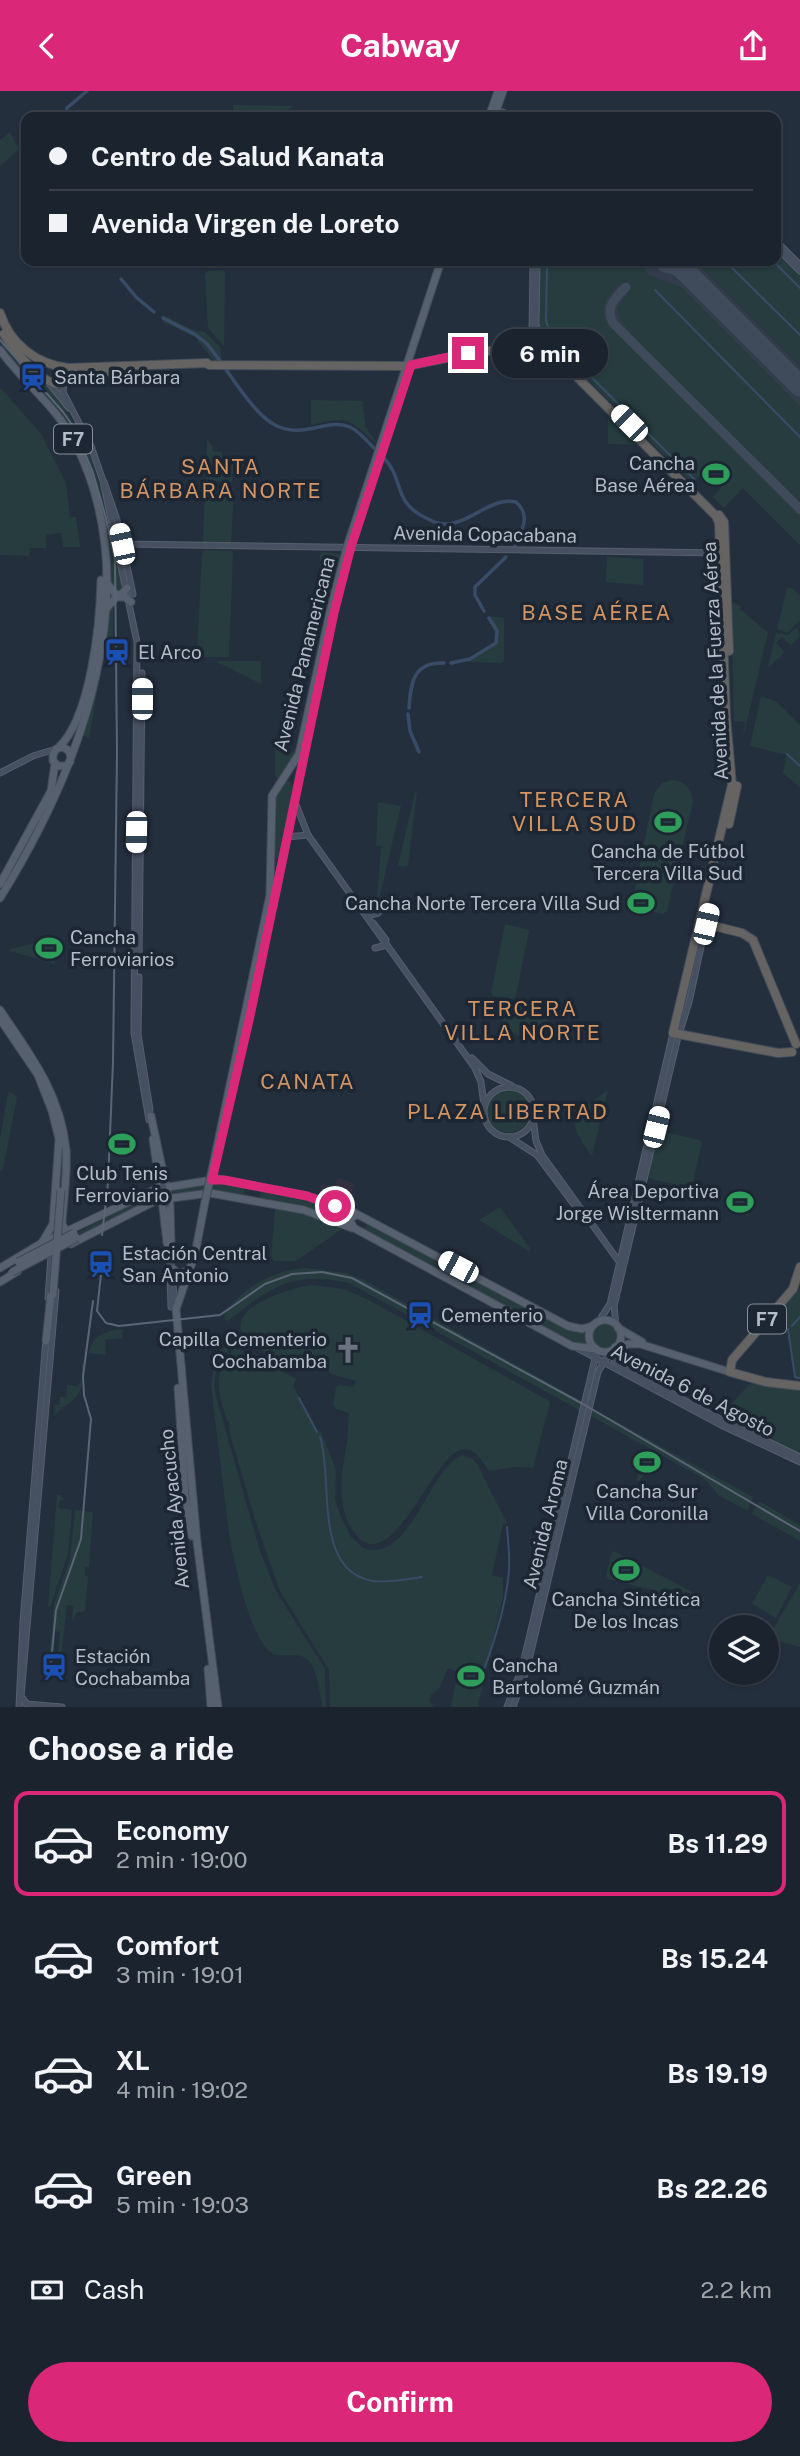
<!DOCTYPE html>
<html lang="en">
<head>
<meta charset="utf-8">
<style>
	:root { --surface:#1b232e; --page:#282f3a; --text:#f1f3f6; --muted:#a0a4aa; --line:#39404a; --accent:#db2777 }
	body { margin:0; font-family:"Public Sans",sans-serif; background:var(--page); color:var(--text); height:100vh; display:flex; flex-direction:column; font-size:26px; white-space:nowrap }
	* { box-sizing:border-box; margin:0 }
	p { font-size:23px; color:var(--muted) }
	.icon { flex:none; width:38px; height:38px; fill:none; stroke:currentColor; stroke-width:2; stroke-linecap:round; stroke-linejoin:round }
	.map { position:relative; height:1616px; overflow:hidden }
	.drawer { display:flex; flex-direction:column; background:var(--surface); flex:1 }
	.drawer>* { flex:none }
	.guide { position:absolute; left:21px; top:21px; width:760px; height:154px; border-radius:14px; box-shadow:0 2px 5px #0004,0 0 0 2px var(--line); display:grid; align-content:center; height:154px; padding:0 28px; background:var(--surface) }
	.buttons { position:absolute; left:709px; top:1524px; display:grid; gap:14px }
	.buttons a { display:grid; place-items:center; width:70px; height:70px; border-radius:50%; background:var(--surface); box-shadow:0 2px 5px #0004,0 0 0 2px var(--line); font-size:35px }
	.end { position:absolute; width:32px; height:32px; margin:-16px; border:9px solid #db2777; background:#fff; box-shadow:0 0 0 4px #fff }
	.from { border-radius:50% }
	.bubble { position:absolute; height:49px; border-radius:24px; background:var(--surface); box-shadow:0 2px 5px #0004,0 0 0 2px var(--line); font-size:23px; font-weight:700; line-height:49px; text-align:center }
	.car { position:absolute; width:21px; height:42px; margin:-21px -10px; border-radius:9px; box-shadow:0 0 5px 2px #0007; background:linear-gradient(#fff 24%,#345 0 40%,#fff 0 76%,#345 0 86%,#fff 0) }
	.guide b { display:flex; align-items:center; gap:24px; height:66px; font-size:26px }
	.guide b+b { border-top:2px solid var(--line) }
	.guide i { width:18px; height:18px; background:var(--text) }
	ul { padding:0; list-style:none }
	li { display:flex; align-items:center; gap:21px; height:105px; margin:0 14px 10px; padding:0 14px; border:4px solid transparent; border-radius:14px }
	li div { flex:1 }
	li b { display:block; font-size:26px }
	li em { font-style:normal; font-weight:700 }
	li.active { border-color:var(--accent) }
	li>.icon { width:63px; height:63px; stroke-width:1.5 }
	h2 { padding:0 28px; font-size:32px; line-height:84px }
	.pay { display:flex; align-items:center; gap:18px; height:77px; padding:0 28px; font-size:26px }
	.pay p { margin-inline-start:auto }
	.button { display:flex; gap:14px; margin-top:auto; padding:14px 28px }
	.button a { flex:1; height:80px; border-radius:42px; background:var(--accent); color:#fff; font-size:28px; font-weight:700; line-height:80px; text-align:center }
	header { display:flex; justify-content:space-between; align-items:center; height:91px; padding:0 28px; background:var(--accent); color:#fff; font-size:32px; font-weight:700 }
	.map>svg:first-child { display:block }
</style>
</head>
<body>
<header><svg class="icon" aria-label="back" viewBox="0 0 24 24"><path d="M15 5l-7 7 7 7"/></svg>Cabway<svg class="icon" aria-label="share" viewBox="0 0 24 24"><path d="M12 15V3M7 8l5-5 5 5M5 13v7h14v-7"/></svg></header>
<div class="map">
<svg width="800" height="1616" viewBox="0 0 800 1616">
	<rect width="100%" height="100%" fill="#242f3e"/>
	<polygon fill="#32303f" points="338,1086 355,1093 346,1113 320,1102 322,1093 334,1096"/>
	<polygon fill="#323c4b" points="539,170 775,170 800,184 800,454 715,369 692,392 540,235"/>
	<g fill="#263c3f">
		<polygon points="233,14 294,15 285,20 284,26 233,26"/>
		<polygon points="10,41 19,58 0,75 0,49"/>
		<polygon points="775,160 800,184 800,276 694,170 775,170"/>
		<path d="M539 170H641L648 184 681 196 800 315V411L644 257 621 230 617 217 629 200 621 192C608 205 597 216 608 234L800 426V454L743 397 724 417 713 406 731 385 715 369 692 392 548 249C533 226 539 196 539 170Z"/>
		<polygon points="222,179 225,181 224,255 208,237 205,183 207,180"/>
		<polygon points="165,225 193,239 205,241 220,256 222,270 213,269 195,246 163,231 162,226"/>
		<polygon points="0,239 55,302 85,350 110,425 125,497 117,503 110,492 91,387 80,357 4,261 0,254"/>
		<polygon points="0,296 41,343 66,392 70,426 76,426 80,456 63,456 61,442 46,444 46,457 30,457 29,465 0,464"/>
		<path d="M311 309 362 310 366 336 377 353C347 328 352 324 311 334Z"/>
		<polygon points="608,322 641,354 608,353"/>
		<polygon points="207,348 212,355 213,361 222,361 222,368 234,368 232,391 206,389"/>
		<polygon points="205,396 234,397 231,453 203,451"/>
		<polygon points="205,459 232,460 233,462 229,566 200,566 197,563 202,463"/>
		<polygon points="322,461 342,463 327,519 322,519 319,516 320,463"/>
		<polygon points="607,466 643,468 643,494 606,491"/>
		<polygon points="787,497 792,497 800,505 800,529 787,542 777,538"/>
		<polygon points="113,511 113,546 107,546 89,647 83,644 99,583 107,522"/>
		<polygon points="731,511 741,515 740,518 768,542 743,647 745,631 734,630"/>
		<polygon points="489,525 504,527 504,570 501,572 468,571 493,556 498,551 497,540"/>
		<polygon points="797,536 800,545 791,554 782,546 776,552 785,561 768,577 776,542 788,544"/>
		<polygon points="217,570 261,570 261,593 217,571"/>
		<polygon points="761,605 777,611 800,634 800,696 783,682 786,664 750,655"/>
		<polygon points="275,652 285,662 290,662 298,657 280,686 277,687 275,684"/>
		<path d="M671 689C684 689 692 698 693 711L667 820 663 823 633 816 632 813 654 703 662 692Z"/>
		<polygon points="285,690 290,691 294,696 281,766 276,768 274,767 274,706"/>
		<polygon points="415,701 417,701 408,774 405,776 398,775"/>
		<polygon points="378,711 401,715 376,821 371,824 368,819 377,807 381,755 376,755"/>
		<polygon points="505,833 529,839 516,905 513,908 493,905 491,902"/>
		<polygon points="54,847 55,873 10,860 11,858"/>
		<path d="M489 908 556 921V922C537 942 524 958 503 931 498 923 491 915 489 908Z"/>
		<circle cx="508" cy="1020" r="22"/>
		<path d="M608 999 592 1065C564 1027 572 1025 608 999Z"/>
		<polygon points="10,1001 17,1006 3,1078 0,1080 0,1048 8,1002"/>
		<polygon points="661,1040 699,1049 702,1052 692,1096 688,1097 648,1087 658,1041"/>
		<polygon points="217,1091 245,1095 243,1105 170,1105 169,1098"/>
		<polygon points="164,1099 145,1112 76,1145 75,1143 154,1102"/>
		<polygon points="262,1099 311,1108 351,1123 347,1132 259,1108"/>
		<polygon points="733,1099 754,1103 748,1125 728,1119"/>
		<polygon points="500,1116 530,1157 530,1161 479,1129"/>
		<polygon points="277,1117 309,1123 342,1138 296,1170 274,1170 271,1165 275,1120"/>
		<polygon points="368,1131 453,1178 452,1182 447,1184 363,1140"/>
		<path d="M306 1177 346 1182 364 1189 583 1311 581 1320 349 1192C292 1179 271 1196 228 1230L225 1229 224 1223C240 1198 276 1178 306 1177Z"/>
		<polygon points="459,1181 569,1238 585,1242 589,1257 575,1253 457,1189 456,1184"/>
		<polygon points="800,1191 800,1288 795,1288 787,1235 775,1226 800,1197"/>
		<path d="M312 1194 344 1198 369 1209 549 1310 550 1312 533 1377 517 1376 489 1380C482 1371 476 1356 461 1359 434 1364 392 1485 357 1445 337 1422 340 1390 345 1363 346 1356 348 1348 348 1342 348 1337 348 1329 349 1322L336 1318 333 1314 336 1296 339 1294 353 1296 356 1290 331 1283 321 1271 300 1279C286 1271 252 1257 244 1245 224 1216 294 1196 312 1194Z"/>
		<circle cx="604" cy="1245" r="13"/>
		<path d="M123 1238 122 1247 105 1249 106 1264 89 1262C93 1243 105 1240 123 1238Z"/>
		<path d="M230 1256C217 1274 211 1285 217 1309L260 1460 276 1500 325 1578 326 1616H323C319 1602 318 1579 308 1569 296 1558 277 1571 267 1558 247 1534 235 1474 229 1443L211 1294 216 1264 221 1258Z"/>
		<path d="M234 1257 254 1264 296 1288 293 1295 318 1340 321 1341 336 1378 335 1409 340 1424 351 1446 363 1457C412 1473 428 1376 463 1364L473 1368 477 1373 507 1432 503 1433 492 1484 503 1487V1505L478 1616H451L455 1594 463 1592 462 1583 448 1577 440 1596 430 1605 429 1610 434 1616H330L329 1579 280 1500 257 1435 230 1343 229 1330H227C217 1296 212 1286 234 1257Z"/>
		<path d="M83 1270H84C83 1281 84 1298 76 1306 69 1314 59 1317 54 1326L55 1314H59L60 1306H66L67 1294 77 1295 81 1290Z"/>
		<polygon points="752,1290 800,1297 800,1358 797,1362 720,1326"/>
		<polygon points="592,1317 753,1406 748,1418 746,1419 718,1404 706,1389 591,1325"/>
		<polygon points="642,1360 646,1360 657,1368 638,1391 637,1389"/>
		<polygon points="57,1404 60,1404 64,1409 60,1409 59,1417 72,1419 68,1463 50,1516 48,1516"/>
		<polygon points="759,1410 800,1434 800,1450 752,1423"/>
		<polygon points="75,1419 93,1421 89,1476 85,1476 85,1484 88,1485 85,1520 76,1522 74,1529 72,1529 73,1515 67,1514 59,1583 56,1583 60,1541 55,1540 51,1583 48,1582 54,1513 70,1468"/>
		<polygon points="614,1460 704,1507 704,1510 702,1511 608,1488 606,1485 611,1462"/>
		<polygon points="768,1484 792,1496 776,1527 752,1513"/>
		<polygon points="800,1492 800,1556 768,1547"/>
	</g>
	<g fill="none" stroke-linecap="round" stroke-linejoin="round">
		<g stroke="#394c67" stroke-width="2">
			<polyline points="547,170 546,230 552,247 694,388"/>
			<polyline points="725,170 800,244"/>
			<polyline points="773,170 800,197"/>
			<polyline points="655,199 800,346"/>
			<polyline points="787,663 800,675"/>
			<polyline points="792,1235 800,1226"/>
			<polyline points="788,1238 795,1286 800,1287"/>
			<polyline points="299,1307 317,1341"/>
			<path d="M320 1346C334 1388 312 1480 373 1490 389 1492 406 1488 422 1486"/>
			<path d="M478 1594C492 1558 506 1518 509 1479 510 1465 508 1450 507 1436"/>
		</g>
		<g stroke="#394c67" stroke-width="3.5">
			<polyline points="65,26 67,17 87,0"/>
			<polyline points="108,170 109,171"/>
			<polyline points="121,188 136,206 154,221"/>
			<path d="M163 227 196 244 206 252C226 274 250 321 275 334 303 349 328 326 350 336 359 340 367 350 374 357"/>
			<path d="M384 367C404 388 393 409 422 425 429 428 435 433 443 433 468 435 491 405 516 411 532 425 521 441 514 457"/>
			<polyline points="484,520 475,504 475,496 506,466"/>
			<polyline points="451,572 470,568 496,552 497,540 489,527"/>
			<path d="M409 617C411 591 413 571 444 572"/>
			<polyline points="408,623 410,640 419,661"/>
		</g>
		<g stroke="#3f4a5a" stroke-width="9">
			<polyline points="661,171 662,176 689,184"/>
			<path d="M626 196C615 207 605 216 613 232L800 418"/>
		</g>
		<polyline stroke="#3f4a5a" stroke-width="21" points="675,170 800,295"/>
		<defs>
			<g id="secondary">
				<polyline points="497,19 516,26"/>
				<polyline points="775,149 800,174"/>
				<polyline points="775,155 800,180"/>
				<polyline points="533,170 532,248 533,254 537,258"/>
				<polyline points="537,170 536,233 542,258"/>
				<polyline points="64,290 63,301 91,355 103,390 137,551 134,942 149,1029"/>
				<polyline points="49,292 69,317"/>
				<polyline points="104,391 117,429 133,503"/>
				<polyline points="121,453 720,462"/>
				<polyline points="0,682 33,665 56,658"/>
				<polyline points="295,711 308,744 475,977 481,991 484,1014"/>
				<polyline points="287,746 308,744"/>
				<polyline points="367,825 378,822"/>
				<polyline points="373,832 386,849"/>
				<polyline points="375,857 387,854"/>
				<polyline points="139,873 142,582"/>
				<polyline points="139,886 138,943 150,1019"/>
				<polyline points="472,967 488,983 512,995"/>
				<circle cx="509" cy="1021" r="25"/>
				<polyline points="533,1027 536,1050 542,1064 620,1172"/>
				<polyline points="509,1046 537,1064 584,1127"/>
				<polyline points="169,1149 175,1215"/>
				<polyline points="169,1150 171,1216"/>
				<polyline points="48,1207 51,1165"/>
				<polyline points="599,1230 610,1213 673,942"/>
				<polyline points="616,1234 614,1215 677,950 689,911 706,833"/>
				<polyline points="575,1256 721,1334 800,1371"/>
				<polyline points="612,1260 613,1268 620,1275 716,1326 800,1366"/>
				<polyline points="26,1613 62,1616"/>
				<polyline points="27,1613 21,1605 56,1200"/>
				<polyline points="19,1616 23,1531 46,1248"/>
				<polyline points="507,1616 522,1577 597,1259"/>
				<polyline points="513,1616 527,1577 598,1281 611,1259"/>
			</g>
			<g id="primary">
				<polyline points="489,26 498,0"/>
				<polyline points="494,26 503,0"/>
				<path d="M0 259C23 291 56 315 74 350 150 497 81 677 0 807"/>
				<polyline points="380,367 405,292"/>
				<polyline points="107,492 116,504 122,503 127,497"/>
				<polyline points="107,517 116,506 125,506 131,511"/>
				<path d="M58 657C91 627 100 532 101 489"/>
				<polyline points="70,671 66,675 58,675 53,670 53,664 56,658 63,656 69,660 71,666"/>
				<polyline points="0,793 51,700 55,672"/>
				<polyline points="273,816 316,604"/>
				<path d="M0 919C31 965 60 1002 66 1058 68 1083 63 1109 62 1133L67 1142"/>
				<polyline points="0,928 38,984 52,1020 59,1048 53,1133 43,1150"/>
				<polyline points="151,1025 170,1114 171,1152"/>
				<polyline points="153,1048 160,1097"/>
				<polyline points="211,1084 270,804 272,705 299,663 330,521 347,456 441,170"/>
				<polyline points="162,1108 167,1152"/>
				<polyline points="205,1111 195,1163 176,1218 197,1451 218,1616"/>
				<polyline points="357,1124 352,1126 350,1130 354,1137 572,1255 596,1258"/>
				<polyline points="71,1153 157,1109 210,1102 304,1119 352,1137"/>
				<polyline points="0,1177 40,1153 156,1098 218,1088 307,1105 351,1120 568,1235 582,1238 592,1235"/>
				<polyline points="173,1178 179,1183 184,1181"/>
				<polyline points="0,1191 18,1180"/>
				<circle cx="605" cy="1245" r="16"/>
				<polyline points="618,1237 642,1251"/>
				<polyline points="46,1250 51,1203"/>
				<polyline points="615,1256 629,1253 640,1253 730,1281"/>
				<polyline points="178,1297 185,1403 192,1445"/>
				<polyline points="208,1578 211,1616"/>
			</g>
			<g id="trunk">
				<path d="M0 222C10 253 36 273 68 277L207 272 209 274 406 275 482 260 550 259 716 425 719 432 726 626 732 694 673 942 778 962 792 961"/>
				<polyline points="538,240 555,258"/>
				<path d="M4 243C11 257 44 295 60 293L64 290 65 282"/>
				<polyline points="65,287 76,283 107,281"/>
				<polyline points="719,424 724,431 729,560"/>
				<polyline points="729,733 737,695"/>
				<polyline points="708,824 706,833 742,842 753,849 796,953"/>
				<polyline points="800,1176 793,1198 732,1269 730,1281 766,1291 800,1295"/>
			</g>
		</defs>
		<use href="#secondary" stroke="#565f6c" stroke-width="7"/>
		<use href="#primary" stroke="#414a57" stroke-width="9"/>
		<use href="#trunk" stroke="#434c59" stroke-width="10"/>
		<use href="#secondary" stroke="#465061" stroke-width="5"/>
		<use href="#primary" stroke="#56606e" stroke-width="7"/>
		<use href="#trunk" stroke="#656462" stroke-width="8"/>
		<g stroke="#5a6575" stroke-width="2">
			<polyline points="0,249 63,321 75,338 93,382 106,427 115,469 117,661 113,971 108,1092 102,1144"/>
			<polyline points="101,1183 97,1220 106,1232 119,1235 220,1224 265,1193 292,1183 322,1181 352,1187 583,1313 800,1440"/>
			<polyline points="50,1582 56,1519 81,1448 91,1328 84,1304 83,1285 93,1210"/>
		</g>
		<defs>
			<polyline id="secondary-bridge" points="162,1088 167,1114"/>
			<g id="primary-bridge">
				<polyline points="205,1111 211,1084"/>
				<polyline points="18,1171 74,1142"/>
				<polyline points="12,1181 77,1147"/>
				<polyline points="53,1203 61,1100"/>
			</g>
		</defs>
		<use href="#secondary-bridge" stroke="#565f6c" stroke-width="7" stroke-linecap="butt"/>
		<use href="#primary-bridge" stroke="#414a57" stroke-width="9" stroke-linecap="butt"/>
		<use href="#secondary-bridge" stroke="#465061" stroke-width="5"/>
		<use href="#primary-bridge" stroke="#56606e" stroke-width="7"/>
	</g>
	<g fill="none" stroke-linecap="round" stroke-linejoin="round">
		<polyline stroke="#db2777" stroke-width="9" points="335,1115 307,1105 224,1089 212,1089 250,925 334,522 351,456 411,274 468,262"/>
	</g>
	<defs>
		<symbol id="station-bare" viewBox="-9 -9 18 18"><path d="M-3-6H3Q5-6 5-4V2Q5 4 3 4L4.5 6H3L1.5 4h-3L-3 6H-4.5L-3 4Q-5 4-5 2V-4Q-5-6-3-6ZM-3.5-4v3h7v-3ZM-3.5 1v1.5H-2V1ZM2 1v1.5H3.5V1Z" fill="#1a4fb4" stroke="#1d2633" stroke-width="2.5" paint-order="stroke"/></symbol>
		<symbol id="stadium-bare" viewBox="-9 -9 18 18"><path d="M0-5a6.5 5 0 1 0 0 10a6.5 5 0 1 0 0-10ZM-3.5-1.8h7v3.6h-7Z" fill="#2e9e5b" stroke="#1d2633" stroke-width="2.5" paint-order="stroke"/></symbol>
		<symbol id="church-bare" viewBox="-9 -9 18 18"><path d="M-1.2-6h2.4v3.5h3.3v2.4h-3.3V6h-2.4V-.1h-3.3v-2.4h3.3Z" fill="#6b7280" stroke="#1d2633" stroke-width="2.5" paint-order="stroke"/></symbol>
	</defs>
	<g fill-rule="evenodd">
		<use href="#station-bare" x="14" y="267" width="38" height="38"/>
		<use href="#stadium-bare" x="697" y="364" width="38" height="38"/>
		<use href="#station-bare" x="98" y="542" width="38" height="38"/>
		<use href="#stadium-bare" x="649" y="712" width="38" height="38"/>
		<use href="#stadium-bare" x="622" y="793" width="38" height="38"/>
		<use href="#stadium-bare" x="30" y="838" width="38" height="38"/>
		<use href="#stadium-bare" x="103" y="1034" width="38" height="38"/>
		<use href="#stadium-bare" x="721" y="1092" width="38" height="38"/>
		<use href="#station-bare" x="82" y="1154" width="38" height="38"/>
		<use href="#station-bare" x="401" y="1205" width="38" height="38"/>
		<use href="#church-bare" x="329" y="1240" width="38" height="38"/>
		<use href="#stadium-bare" x="628" y="1352" width="38" height="38"/>
		<use href="#stadium-bare" x="607" y="1460" width="38" height="38"/>
		<use href="#station-bare" x="35" y="1557" width="38" height="38"/>
		<use href="#stadium-bare" x="452" y="1566" width="38" height="38"/>
	</g>
	<g text-anchor="middle" dominant-baseline="central" stroke-width="7" stroke-linejoin="round" paint-order="stroke">
		<g fill="#1d2633" stroke="#878f9c" stroke-width="2">
			<rect x="54" y="333.5" width="38" height="29" rx="5"/>
			<rect x="748" y="1213.5" width="38" height="29" rx="5"/>
		</g>
		<g font-size="18" font-weight="bold" fill="#b4bcc9">
			<text x="73" y="348">F7</text>
			<text x="767" y="1228">F7</text>
		</g>
		<g font-size="19" fill="#b4bcc9" stroke="#1d2633" text-anchor="start">
			<text x="54" y="286">Santa Bárbara</text>
			<text x="695" y="372" text-anchor="end">Cancha<tspan x="695" dy="22">Base Aérea</tspan></text>
			<text x="138" y="561">El Arco</text>
			<text x="668" y="760" text-anchor="middle">Cancha de Fútbol<tspan x="668" dy="22">Tercera Villa Sud</tspan></text>
			<text x="620" y="812" text-anchor="end">Cancha Norte Tercera Villa Sud</text>
			<text x="70" y="846">Cancha<tspan x="70" dy="22">Ferroviarios</tspan></text>
			<text x="122" y="1082" text-anchor="middle">Club Tenis<tspan x="122" dy="22">Ferroviario</tspan></text>
			<text x="719" y="1100" text-anchor="end">Área Deportiva<tspan x="719" dy="22">Jorge Wisltermann</tspan></text>
			<text x="122" y="1162">Estación Central<tspan x="122" dy="22">San Antonio</tspan></text>
			<text x="441" y="1224">Cementerio</text>
			<text x="327" y="1248" text-anchor="end">Capilla Cementerio<tspan x="327" dy="22">Cochabamba</tspan></text>
			<text x="647" y="1400" text-anchor="middle">Cancha Sur<tspan x="647" dy="22">Villa Coronilla</tspan></text>
			<text x="626" y="1508" text-anchor="middle">Cancha Sintética<tspan x="626" dy="22">De los Incas</tspan></text>
			<text x="75" y="1565">Estación<tspan x="75" dy="22">Cochabamba</tspan></text>
			<text x="492" y="1574">Cancha<tspan x="492" dy="22">Bartolomé Guzmán</tspan></text>
		</g>
		<g font-size="19" fill="#b4bcc9" stroke="#1d2633">
			<text transform="translate(485 443) rotate(1)">Avenida Copacabana</text>
			<text transform="translate(304 563) rotate(-76)">Avenida Panamericana</text>
			<text transform="translate(715 570) rotate(-93)">Avenida de la Fuerza Aérea</text>
			<text transform="translate(693 1299) rotate(27)">Avenida 6 de Agosto</text>
			<text transform="translate(174 1418) rotate(-96)">Avenida Ayacucho</text>
			<text transform="translate(545 1433) rotate(-76)">Avenida Aroma</text>
		</g>
		<g font-size="21" letter-spacing="2" fill="#d59563" stroke="#1d2633">
			<text x="221" y="375">SANTA<tspan x="221" dy="24">BÁRBARA NORTE</tspan></text>
			<text x="597" y="521">BASE AÉREA</text>
			<text x="575" y="708">TERCERA<tspan x="575" dy="24">VILLA SUD</tspan></text>
			<text x="523" y="917">TERCERA<tspan x="523" dy="24">VILLA NORTE</tspan></text>
			<text x="308" y="990">CANATA</text>
			<text x="508" y="1020">PLAZA LIBERTAD</text>
		</g>
	</g>
</svg>
<div class="buttons">
<a><svg class="icon" aria-label="layers" viewBox="0 0 24 24"><path d="M12 4l9 5-9 5-9-5zM3 14l9 5 9-5"/></svg></a>
</div>
<i class="end from" style="left:335px;top:1115px"></i>
<i class="end" style="left:468px;top:262px"></i>
<div class="bubble" style="left:492px;top:238px;width:116px">6 min</div>
<i class="car" style="left:629px;top:332px;rotate:315deg"></i>
<i class="car" style="left:122px;top:453px;rotate:348deg"></i>
<i class="car" style="left:142px;top:608px;rotate:0deg"></i>
<i class="car" style="left:136px;top:741px;rotate:181deg"></i>
<i class="car" style="left:706px;top:833px;rotate:13deg"></i>
<i class="car" style="left:656px;top:1036px;rotate:14deg"></i>
<i class="car" style="left:458px;top:1176px;rotate:298deg"></i>
<div class="guide">
<b><i class="from"></i>Centro de Salud Kanata</b>
<b><i></i>Avenida Virgen de Loreto</b>
</div>
</div>
<section class="drawer">
<h2>Choose a ride</h2>
<ul>
<li class="active"><svg class="icon" aria-label="car" viewBox="0 0 24 24"><path d="M5 17H2v-5l4-1 3-4h7l3 4 3 1v5h-3M9 17h6M6 11h13"/><circle cx="7" cy="17" r="2"/><circle cx="17" cy="17" r="2"/></svg><div><b>Economy</b><p>2 min · 19:00</p></div><em>Bs 11.29</em></li>
<li><svg class="icon" aria-label="car" viewBox="0 0 24 24"><path d="M5 17H2v-5l4-1 3-4h7l3 4 3 1v5h-3M9 17h6M6 11h13"/><circle cx="7" cy="17" r="2"/><circle cx="17" cy="17" r="2"/></svg><div><b>Comfort</b><p>3 min · 19:01</p></div><em>Bs 15.24</em></li>
<li><svg class="icon" aria-label="car" viewBox="0 0 24 24"><path d="M5 17H2v-5l4-1 3-4h7l3 4 3 1v5h-3M9 17h6M6 11h13"/><circle cx="7" cy="17" r="2"/><circle cx="17" cy="17" r="2"/></svg><div><b>XL</b><p>4 min · 19:02</p></div><em>Bs 19.19</em></li>
<li><svg class="icon" aria-label="car" viewBox="0 0 24 24"><path d="M5 17H2v-5l4-1 3-4h7l3 4 3 1v5h-3M9 17h6M6 11h13"/><circle cx="7" cy="17" r="2"/><circle cx="17" cy="17" r="2"/></svg><div><b>Green</b><p>5 min · 19:03</p></div><em>Bs 22.26</em></li>
</ul>
<div class="pay"><svg class="icon" aria-label="cash" viewBox="0 0 24 24"><path d="M3 7h18v10H3z"/><circle cx="12" cy="12" r="2"/></svg>Cash<p>2.2 km</p></div>
<div class="button"><a>Confirm</a></div>
</section>
</body>
</html>
